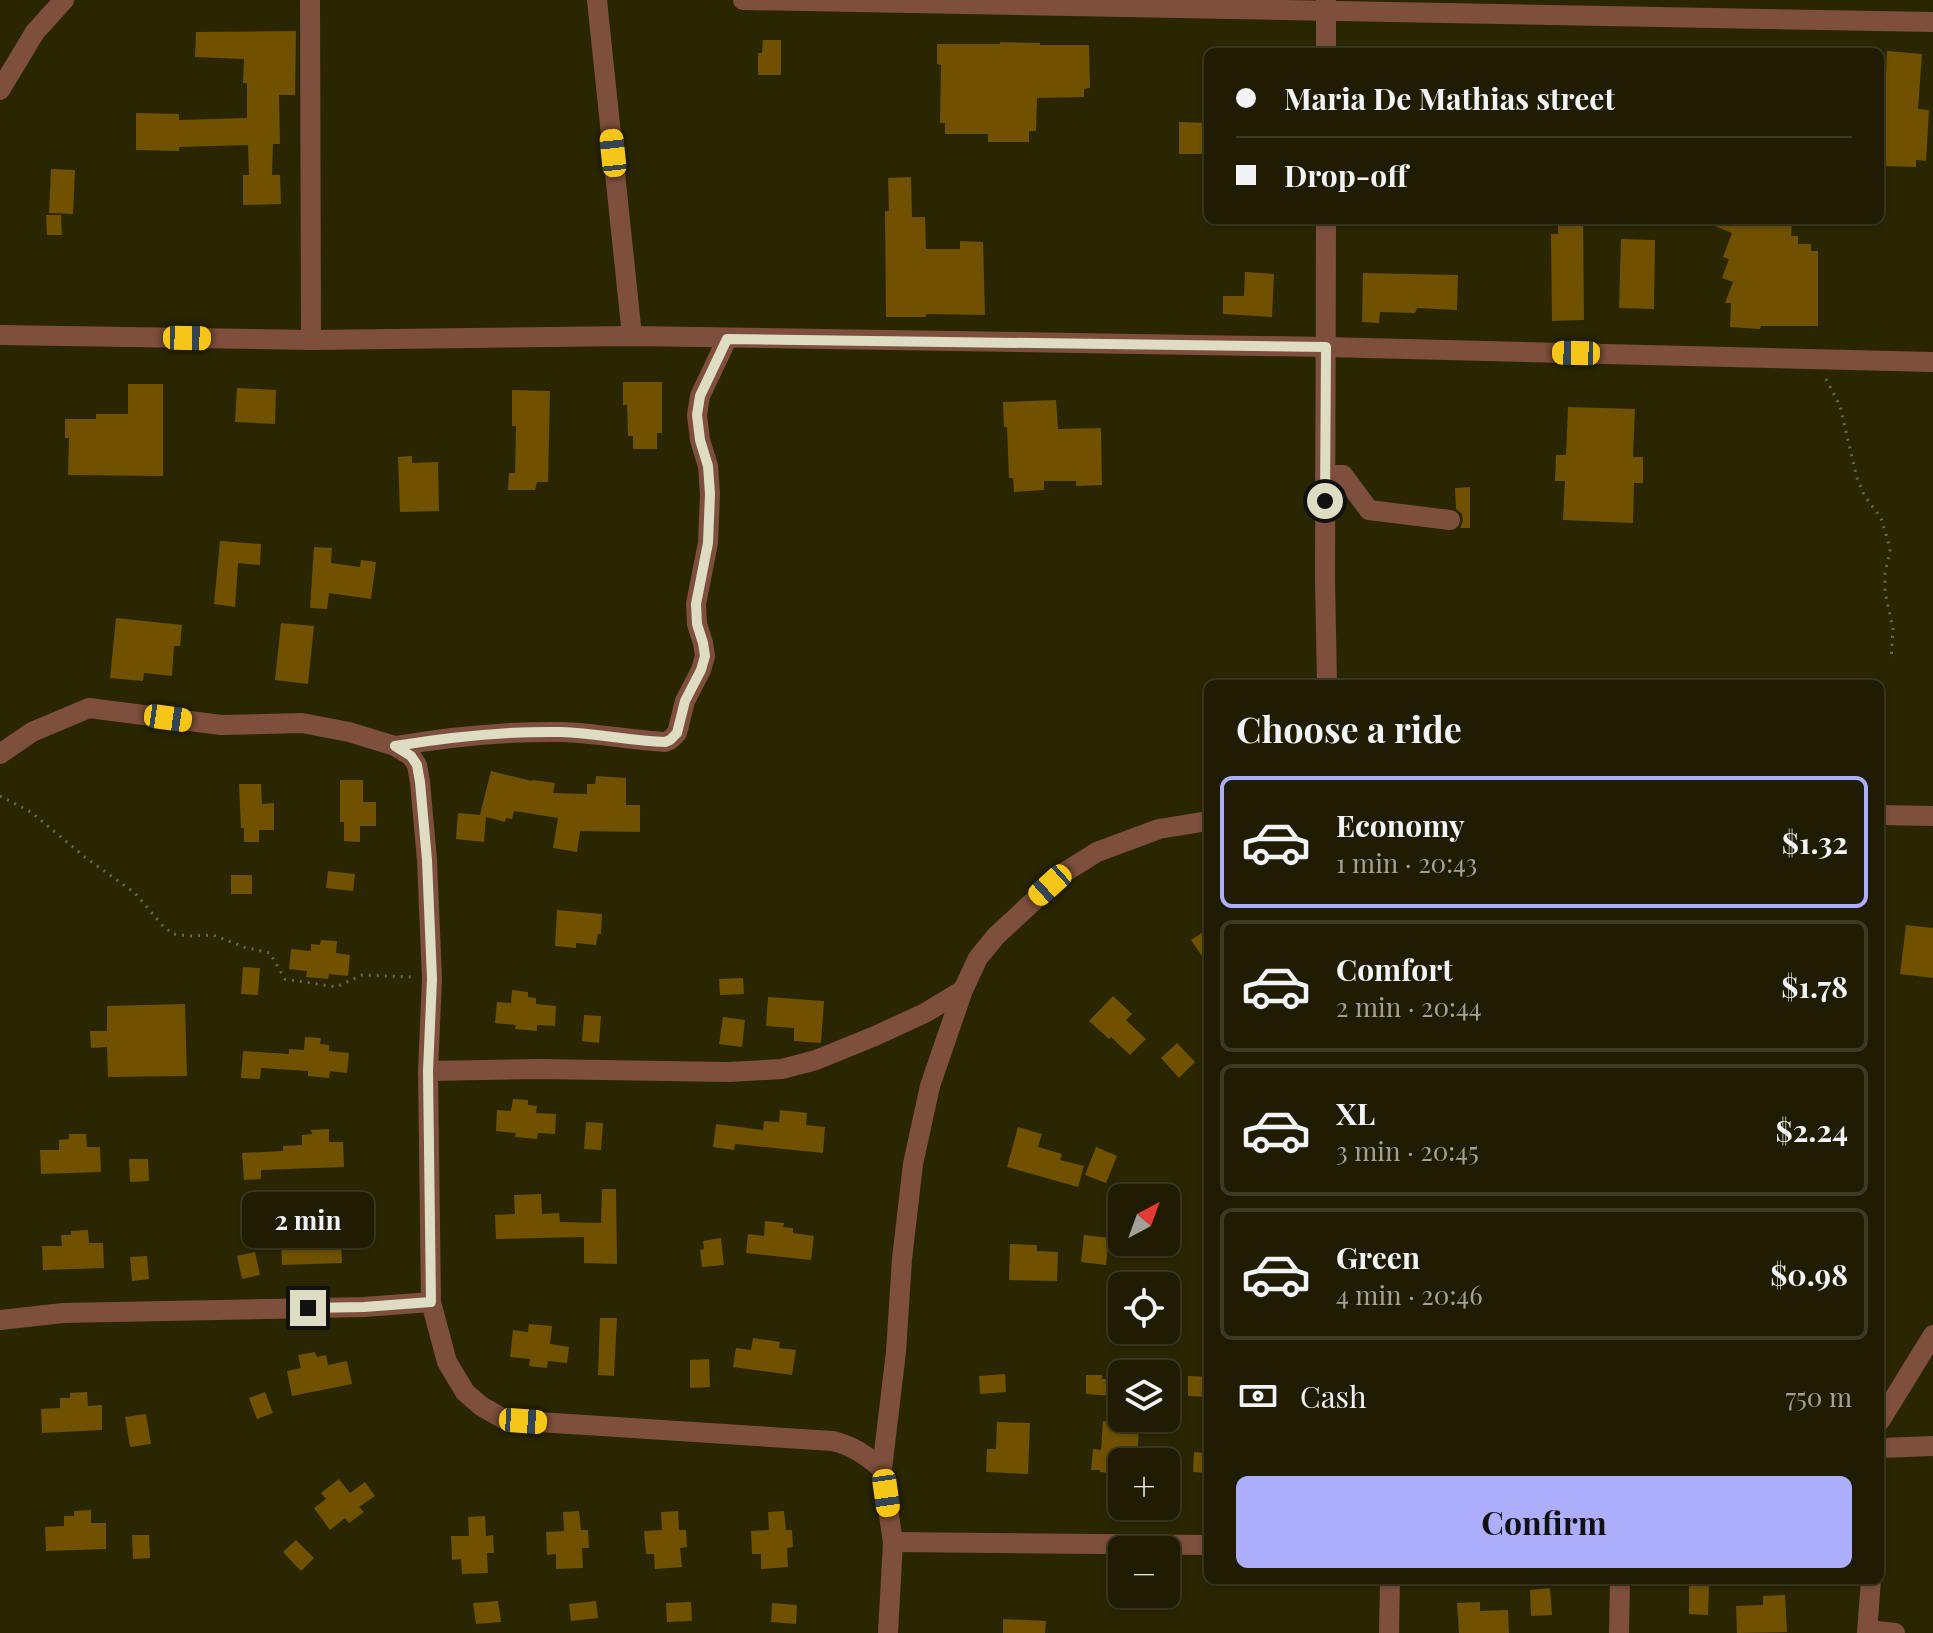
<!DOCTYPE html>
<html lang="en">
<head>
<meta charset="utf-8">
<style>
	:root { --surface:#201c01; --page:#2d2910; --text:#f1f3f6; --muted:#a2a199; --line:#3d3a23; --accent:#adaefb }
	body { margin:0; font-family:"Playfair Display",serif; background:var(--page); color:var(--text); height:100vh; display:flex; flex-direction:column; font-size:30px; white-space:nowrap }
	* { box-sizing:border-box; margin:0 }
	p { font-size:26px; color:var(--muted) }
	.icon { flex:none; width:44px; height:44px; fill:none; stroke:currentColor; stroke-width:2; stroke-linecap:round; stroke-linejoin:round }
	.map { position:relative; flex:1; overflow:hidden }
	.details { position:absolute; left:1204px; top:680px; width:680px; height:904px; display:flex; flex-direction:column; background:var(--surface); border-radius:12px; box-shadow:0 2px 6px #0004,0 0 0 2px var(--line) }
	.details>* { flex:none }
	.banner { position:absolute; left:1204px; top:48px; width:680px; height:176px; border-radius:12px; box-shadow:0 2px 6px #0004,0 0 0 2px var(--line); display:grid; align-content:center; height:176px; padding:0 32px; background:var(--surface) }
	.needle { width:52px; rotate:41deg }
	.buttons { position:absolute; left:1108px; top:1184px; display:grid; gap:16px }
	.buttons a { display:grid; place-items:center; width:72px; height:72px; border-radius:12px; background:var(--surface); box-shadow:0 2px 6px #0004,0 0 0 2px var(--line); font-size:40px }
	.end { position:absolute; width:36px; height:36px; margin:-18px; border:10px solid #dedcc2; background:#111; box-shadow:0 0 0 4px #111 }
	.from { border-radius:50% }
	.bubble { position:absolute; height:56px; border-radius:12px; background:var(--surface); box-shadow:0 2px 6px #0004,0 0 0 2px var(--line); font-size:26px; font-weight:700; line-height:56px; text-align:center }
	.car { position:absolute; width:24px; height:48px; margin:-24px -12px; border-radius:10px; box-shadow:0 0 6px 2px #0007; background:linear-gradient(#f5c518 24%,#345 0 40%,#f5c518 0 76%,#345 0 86%,#f5c518 0) }
	.banner b { display:flex; align-items:center; gap:28px; height:76px; font-size:30px }
	.banner b+b { border-top:2px solid var(--line) }
	.banner i { width:20px; height:20px; background:var(--text) }
	ul { padding:0; list-style:none }
	li { display:flex; align-items:center; gap:24px; height:132px; margin:0 16px 12px; padding:0 16px; border:4px solid var(--line); border-radius:12px }
	li div { flex:1 }
	li b { display:block; font-size:30px }
	li em { font-style:normal; font-weight:700 }
	li.on { border-color:var(--accent) }
	li>.icon { width:72px; height:72px; stroke-width:1.5 }
	h2 { padding:0 32px; font-size:36px; line-height:96px }
	.pay { display:flex; align-items:center; gap:20px; height:88px; padding:0 32px; font-size:30px }
	.pay p { margin-inline-start:auto }
	.cta { display:flex; gap:16px; margin-top:auto; padding:16px 32px }
	.cta a { flex:1; height:92px; border-radius:12px; background:var(--accent); color:#111; font-size:32px; font-weight:700; line-height:92px; text-align:center }
	.map>svg:first-child { display:block }
</style>
</head>
<body>
<div class="map">
<svg width="1933" height="1633" viewBox="0 0 1933 1633">
	<rect width="100%" height="100%" fill="#2a2601"/>
	<g fill="#705100">
		<polygon points="296,31 295,95 279,95 280,144 273,144 272,175 280,175 281,204 243,205 243,175 249,175 248,145 179,147 179,151 136,150 136,113 179,114 179,120 247,118 247,83 243,83 244,59 195,57 196,32"/>
		<polygon points="763,40 781,40 781,75 758,75 758,53 762,53"/>
		<polygon points="1000,42 1040,43 1040,45 1089,45 1090,88 1084,89 1084,97 1037,98 1036,131 1029,131 1029,142 988,142 988,134 945,134 945,123 940,123 941,65 937,64 937,44 1000,44"/>
		<polygon points="1887,51 1922,54 1918,109 1929,110 1926,161 1916,160 1916,167 1884,166 1885,138 1883,137"/>
		<polygon points="1179,122 1208,123 1208,154 1179,154"/>
		<polygon points="51,169 75,170 73,214 49,213"/>
		<polygon points="911,177 912,217 925,217 926,249 960,249 960,241 983,242 985,315 926,314 926,317 886,317 885,211 889,211 888,178"/>
		<polygon points="46,215 61,215 62,235 47,235"/>
		<polygon points="1558,220 1583,220 1584,320 1552,321 1551,234 1558,234"/>
		<polygon points="1700,220 1792,220 1791,236 1798,236 1798,244 1811,244 1811,251 1818,251 1818,326 1761,326 1760,329 1730,327 1731,303 1725,303 1733,282 1722,278 1729,259 1723,257 1732,233"/>
		<polygon points="1621,239 1655,240 1654,309 1619,308"/>
		<polygon points="1245,272 1274,274 1272,317 1223,314 1223,296 1244,296"/>
		<polygon points="1363,273 1458,275 1457,310 1417,308 1415,313 1380,312 1379,323 1362,322"/>
		<polygon points="623,382 662,382 662,433 657,433 657,449 633,449 633,436 628,436 627,405 623,405"/>
		<polygon points="128,384 163,384 163,476 68,475 69,438 65,438 65,419 96,419 96,414 128,414"/>
		<polygon points="237,388 276,390 275,424 235,422"/>
		<polygon points="512,390 550,391 548,482 537,482 535,490 508,490 509,473 515,473 516,426 512,426"/>
		<polygon points="1056,400 1058,429 1101,428 1102,485 1076,486 1076,481 1044,481 1044,490 1014,492 1013,478 1009,478 1007,427 1004,427 1003,402"/>
		<polygon points="1568,407 1635,409 1633,457 1643,457 1643,483 1634,483 1633,523 1563,520 1565,481 1555,481 1556,455 1566,455"/>
		<polygon points="412,456 412,463 438,462 439,511 400,512 398,457"/>
		<polygon points="1470,487 1470,528 1460,528 1463,521 1462,514 1456,509 1455,488"/>
		<polygon points="220,541 261,544 260,565 238,563 235,607 214,604"/>
		<polygon points="314,547 332,548 331,563 360,567 361,560 376,562 371,599 329,593 327,609 310,608"/>
		<polygon points="116,618 182,625 180,646 174,646 172,676 144,673 143,681 110,678"/>
		<polygon points="281,623 314,626 308,684 275,680"/>
		<polygon points="491,771 532,781 533,780 555,783 553,793 587,794 587,784 595,784 596,776 626,778 626,805 640,805 640,832 580,831 577,852 553,848 558,818 514,811 512,819 506,818 505,822 486,817 484,842 456,839 458,813 480,815"/>
		<polygon points="340,780 363,780 363,802 376,802 376,826 360,826 360,842 344,841 344,822 340,822"/>
		<polygon points="239,784 261,784 262,804 274,803 274,830 259,830 259,842 244,842 244,828 241,828"/>
		<polygon points="328,871 355,874 353,891 326,888"/>
		<rect x="231" y="875" width="21" height="19"/>
		<polygon points="557,910 602,914 601,934 598,934 596,945 576,943 576,948 555,946"/>
		<polygon points="1906,925 1933,928 1933,978 1900,974"/>
		<polygon points="1208,929 1208,965 1191,940"/>
		<polygon points="321,940 337,941 336,953 350,955 348,976 329,974 328,979 306,977 307,971 289,969 291,949 311,951 311,944 320,945"/>
		<polygon points="243,967 260,968 258,995 241,994"/>
		<polygon points="743,978 744,994 720,995 719,979"/>
		<polygon points="512,990 528,992 528,997 536,998 536,1004 556,1006 555,1026 537,1025 537,1031 515,1029 516,1025 495,1023 497,1002 511,1003"/>
		<polygon points="1113,996 1132,1014 1126,1020 1146,1039 1130,1055 1111,1037 1109,1039 1089,1021"/>
		<polygon points="768,997 824,1001 821,1043 794,1041 794,1028 766,1026"/>
		<polygon points="185,1004 187,1076 108,1077 107,1047 91,1048 90,1031 107,1031 107,1006"/>
		<polygon points="584,1015 601,1016 599,1043 582,1041"/>
		<polygon points="723,1017 745,1020 742,1047 719,1044"/>
		<polygon points="305,1037 321,1038 320,1044 329,1045 329,1051 349,1053 347,1073 330,1071 329,1078 308,1076 308,1071 261,1068 260,1079 241,1078 243,1051 289,1054 289,1049 304,1050"/>
		<polygon points="1177,1043 1195,1062 1179,1078 1161,1058"/>
		<polygon points="513,1099 528,1100 528,1105 537,1106 536,1113 556,1114 555,1134 538,1133 537,1139 515,1137 516,1133 496,1131 497,1110 511,1111"/>
		<polygon points="780,1110 807,1113 806,1125 825,1127 823,1153 735,1144 734,1150 713,1147 716,1124 763,1130 764,1121 779,1122"/>
		<polygon points="586,1122 603,1123 601,1150 584,1149"/>
		<polygon points="1018,1127 1042,1134 1038,1147 1062,1154 1060,1160 1084,1166 1078,1187 1007,1167"/>
		<polygon points="329,1129 329,1142 343,1142 344,1167 261,1170 261,1179 244,1180 242,1153 283,1151 283,1146 302,1145 302,1135 312,1134 311,1130"/>
		<polygon points="69,1134 86,1134 87,1147 100,1147 101,1172 41,1174 40,1150 59,1150 59,1140 69,1139"/>
		<polygon points="1096,1147 1117,1156 1106,1183 1085,1175"/>
		<polygon points="129,1159 148,1159 149,1181 130,1182"/>
		<polygon points="602,1189 616,1189 617,1264 584,1263 584,1237 496,1239 495,1215 515,1214 514,1195 541,1194 542,1214 559,1213 560,1222 601,1223"/>
		<polygon points="765,1221 784,1223 783,1227 793,1228 793,1233 814,1236 811,1260 746,1253 748,1234 764,1236"/>
		<polygon points="311,1225 311,1230 321,1230 322,1240 341,1239 342,1263 282,1265 281,1239 295,1239 294,1226"/>
		<polygon points="88,1230 89,1243 103,1243 104,1268 43,1270 42,1246 62,1246 61,1235 71,1235 71,1231"/>
		<polygon points="1084,1235 1109,1238 1106,1265 1081,1262"/>
		<polygon points="721,1238 724,1265 702,1267 700,1250 704,1249 703,1241"/>
		<polygon points="1010,1244 1037,1245 1037,1251 1058,1252 1057,1281 1009,1280"/>
		<polygon points="255,1252 260,1275 242,1279 237,1256"/>
		<polygon points="147,1256 149,1279 132,1281 130,1257"/>
		<polygon points="600,1318 617,1318 614,1376 598,1375"/>
		<polygon points="529,1324 552,1326 550,1344 569,1347 567,1363 548,1361 547,1368 529,1366 530,1359 510,1357 513,1330 528,1332"/>
		<polygon points="753,1338 780,1342 779,1348 796,1350 792,1375 733,1367 736,1348 751,1350"/>
		<polygon points="315,1352 317,1357 326,1355 328,1365 347,1361 352,1384 292,1396 287,1371 301,1368 298,1355"/>
		<polygon points="709,1359 710,1387 690,1388 690,1360"/>
		<polygon points="1005,1374 1006,1392 980,1394 979,1376"/>
		<polygon points="1086,1375 1102,1375 1102,1379 1114,1379 1113,1396 1086,1394"/>
		<polygon points="1188,1376 1208,1377 1208,1397 1188,1396"/>
		<polygon points="87,1392 88,1406 102,1405 102,1430 42,1433 41,1409 60,1408 60,1398 70,1398 70,1393"/>
		<polygon points="265,1392 273,1413 257,1419 249,1398"/>
		<polygon points="146,1414 151,1444 130,1447 125,1417"/>
		<polygon points="1103,1421 1139,1424 1137,1462 1122,1462 1122,1474 1100,1472 1100,1470 1091,1470 1093,1449 1101,1450"/>
		<polygon points="997,1422 1030,1423 1028,1474 986,1472 987,1449 996,1449"/>
		<polygon points="1194,1452 1208,1453 1208,1473 1193,1472"/>
		<polygon points="339,1479 350,1493 365,1482 375,1496 359,1507 364,1512 349,1523 345,1518 330,1530 314,1508 326,1499 321,1493"/>
		<polygon points="91,1510 91,1523 106,1523 106,1549 46,1551 45,1527 64,1526 64,1516 74,1516 74,1511"/>
		<polygon points="579,1511 581,1530 588,1530 589,1548 582,1548 583,1568 556,1569 556,1554 547,1555 546,1532 564,1531 563,1512"/>
		<polygon points="678,1511 679,1530 686,1530 687,1547 680,1548 682,1567 655,1569 654,1554 646,1554 644,1531 662,1530 661,1512"/>
		<polygon points="784,1511 786,1530 792,1530 793,1547 787,1548 788,1567 761,1569 761,1554 752,1554 751,1531 769,1530 768,1512"/>
		<polygon points="485,1516 486,1536 493,1535 494,1553 487,1553 488,1573 462,1574 461,1559 452,1560 451,1536 469,1536 468,1517"/>
		<polygon points="132,1535 149,1535 150,1558 133,1559"/>
		<polygon points="296,1540 314,1558 301,1571 283,1552"/>
		<polygon points="1689,1585 1709,1585 1708,1615 1689,1614"/>
		<polygon points="1550,1588 1552,1615 1531,1616 1530,1590"/>
		<polygon points="1785,1595 1787,1632 1737,1633 1736,1606 1763,1605 1763,1596"/>
		<polygon points="498,1601 501,1622 476,1624 473,1603"/>
		<polygon points="596,1601 598,1618 571,1621 569,1604"/>
		<polygon points="691,1602 692,1621 667,1622 666,1603"/>
		<polygon points="1480,1602 1480,1611 1508,1610 1509,1633 1459,1633 1457,1603"/>
		<polygon points="772,1603 797,1605 796,1624 771,1622"/>
		<polygon points="1003,1619 1046,1621 1045,1633 1003,1633"/>
	</g>
	<g fill="none" stroke-linecap="round" stroke-linejoin="round">
		<g stroke="#6c6948" stroke-width="3" stroke-dasharray="2 6" stroke-linecap="butt">
			<polyline points="1826,379 1840,406 1857,478 1864,495 1881,518 1888,541 1890,551 1885,573 1885,592 1893,629 1891,660"/>
			<polyline points="0,796 31,812 86,858 135,893 163,926 173,934 192,936 213,935 244,947 270,953 285,979 336,987 362,975 412,977"/>
		</g>
		<g stroke="#7e4f3c" stroke-width="20">
			<polyline points="310,0 311,340"/>
			<polyline points="597,0 632,336"/>
			<polyline points="743,0 1933,22"/>
			<polyline points="1326,0 1326,52"/>
			<polyline points="0,90 35,32 64,0"/>
			<polyline points="1326,220 1325,580 1327,684"/>
			<polyline points="0,335 311,340 632,336 1326,347 1933,362"/>
			<polyline points="1325,475 1343,475 1369,510 1450,520"/>
			<path d="M395 746C450 737 505 731 561 732 596 733 630 740 665 742L670 740 677 733 685 701 701 670 705 656 703 643 697 624 696 604 708 543 710 494 708 466 700 440 697 415 700 396 727 339"/>
			<path d="M0 754 32 732 89 708 221 725 302 723 349 732 395 746 411 756 417 765 420 782 427 860 432 979 428 1071 431 1302 447 1362 465 1392 481 1406 502 1418 523 1421 833 1441C853 1446 866 1455 882 1469"/>
			<polyline points="1880,815 1933,816"/>
			<polyline points="428,1071 539,1069 729,1072 782,1069 816,1060 875,1036 925,1013 963,990"/>
			<polyline points="0,1320 63,1313 364,1307 431,1302"/>
			<polyline points="1880,1421 1933,1335"/>
			<polyline points="1880,1448 1933,1446"/>
			<polyline points="893,1542 1208,1545"/>
			<polyline points="1868,1630 1895,1633"/>
			<polyline points="888,1633 893,1542 882,1469 896,1352 902,1259 913,1164 930,1086 963,990 978,958 996,936 1065,872 1097,852 1159,829 1208,821"/>
			<polyline points="1389,1633 1390,1580"/>
			<polyline points="1619,1633 1620,1580"/>
			<polyline points="1867,1633 1871,1580"/>
		</g>
	</g>
	<g fill="none" stroke-linecap="round" stroke-linejoin="round">
		<path stroke="#dedcc2" stroke-width="10" d="M308 1308 364 1307 431 1302 428 1071 432 979 427 860 420 782 417 765 411 756 395 746C450 737 505 731 561 732 596 733 630 741 665 742L670 740 677 733 685 701 701 670 705 656 703 643 697 624 696 604 708 543 710 494 708 466 700 440 697 415 700 396 727 339 1326 347 1325 501"/>
	</g>
</svg>
<div class="buttons">
<a><svg class="needle" viewBox="-14 -14 28 28"><path d="M0-13l5 13h-10z" fill="#e53935"/><path d="M0 13l5-13h-10z" fill="#a2a199"/></svg></a>
<a><svg class="icon" aria-label="locate" viewBox="0 0 24 24"><circle cx="12" cy="12" r="6"/><path d="M12 2v4M12 18v4M2 12h4M18 12h4"/></svg></a>
<a><svg class="icon" aria-label="layers" viewBox="0 0 24 24"><path d="M12 4l9 5-9 5-9-5zM3 14l9 5 9-5"/></svg></a>
<a>+</a>
<a>−</a>
</div>
<i class="end from" style="left:1325px;top:501px"></i>
<i class="end" style="left:308px;top:1308px"></i>
<div class="bubble" style="left:242px;top:1192px;width:132px">2 min</div>
<i class="car" style="left:613px;top:153px;rotate:354deg"></i>
<i class="car" style="left:187px;top:338px;rotate:91deg"></i>
<i class="car" style="left:1576px;top:353px;rotate:271deg"></i>
<i class="car" style="left:168px;top:718px;rotate:98deg"></i>
<i class="car" style="left:1050px;top:885px;rotate:228deg"></i>
<i class="car" style="left:523px;top:1421px;rotate:94deg"></i>
<i class="car" style="left:886px;top:1493px;rotate:172deg"></i>
<div class="banner">
<b><i class="from"></i>Maria De Mathias street</b>
<b><i></i>Drop-off</b>
</div>
<section class="details">
<h2>Choose a ride</h2>
<ul>
<li class="on"><svg class="icon" aria-label="car" viewBox="0 0 24 24"><path d="M5 17H2v-5l4-1 3-4h7l3 4 3 1v5h-3M9 17h6M6 11h13"/><circle cx="7" cy="17" r="2"/><circle cx="17" cy="17" r="2"/></svg><div><b>Economy</b><p>1 min · 20:43</p></div><em>$1.32</em></li>
<li><svg class="icon" aria-label="car" viewBox="0 0 24 24"><path d="M5 17H2v-5l4-1 3-4h7l3 4 3 1v5h-3M9 17h6M6 11h13"/><circle cx="7" cy="17" r="2"/><circle cx="17" cy="17" r="2"/></svg><div><b>Comfort</b><p>2 min · 20:44</p></div><em>$1.78</em></li>
<li><svg class="icon" aria-label="car" viewBox="0 0 24 24"><path d="M5 17H2v-5l4-1 3-4h7l3 4 3 1v5h-3M9 17h6M6 11h13"/><circle cx="7" cy="17" r="2"/><circle cx="17" cy="17" r="2"/></svg><div><b>XL</b><p>3 min · 20:45</p></div><em>$2.24</em></li>
<li><svg class="icon" aria-label="car" viewBox="0 0 24 24"><path d="M5 17H2v-5l4-1 3-4h7l3 4 3 1v5h-3M9 17h6M6 11h13"/><circle cx="7" cy="17" r="2"/><circle cx="17" cy="17" r="2"/></svg><div><b>Green</b><p>4 min · 20:46</p></div><em>$0.98</em></li>
</ul>
<div class="pay"><svg class="icon" aria-label="cash" viewBox="0 0 24 24"><path d="M3 7h18v10H3z"/><circle cx="12" cy="12" r="2"/></svg>Cash<p>750 m</p></div>
<div class="cta"><a>Confirm</a></div>
</section>
</div>
</body>
</html>
